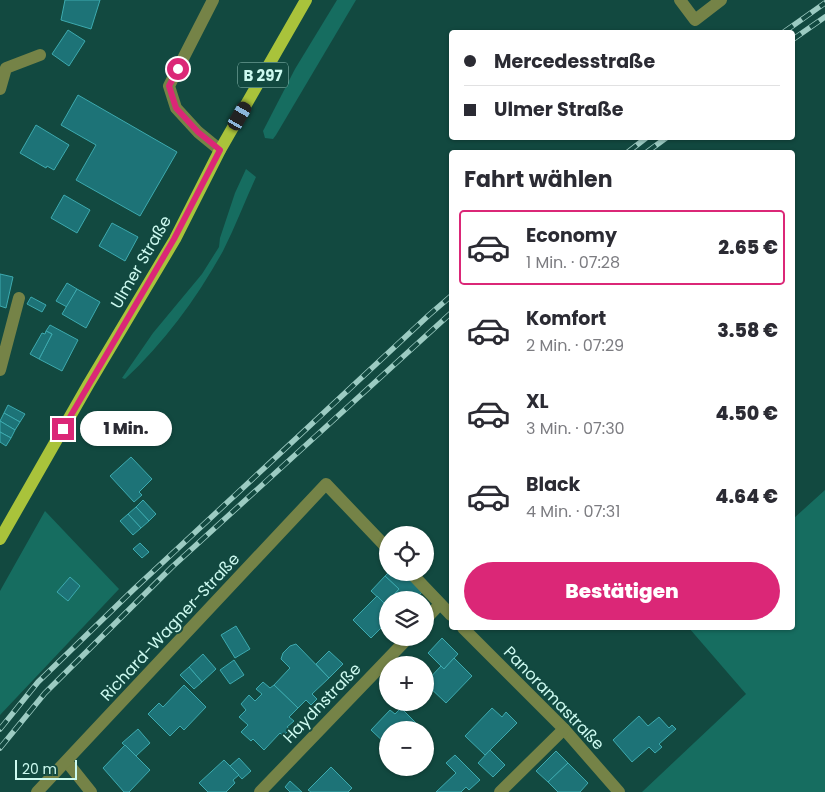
<!DOCTYPE html>
<html lang="de">
<head>
<meta charset="utf-8">
<style>
	:root { --surface:#fff; --page:#f2f2f3; --text:#2b2b33; --muted:#7c7c81; --line:#e1e1e2; --accent:#db2777 }
	body { margin:0; font-family:Poppins,sans-serif; background:var(--page); color:var(--text); height:100vh; display:flex; flex-direction:column; font-size:19px; white-space:nowrap }
	* { box-sizing:border-box; margin:0 }
	p { font-size:16px; color:var(--muted) }
	.icon { flex:none; width:28px; height:28px; fill:none; stroke:currentColor; stroke-width:2; stroke-linecap:round; stroke-linejoin:round }
	.map { position:relative; flex:1; overflow:hidden }
	.panel { position:absolute; left:449px; top:150px; width:346px; height:480px; display:flex; flex-direction:column; background:var(--surface); border-radius:5px; box-shadow:0 1px 4px #0004 }
	.panel>* { flex:none }
	.hud { position:absolute; left:449px; top:30px; width:346px; height:110px; border-radius:5px; box-shadow:0 1px 4px #0004; display:grid; align-content:center; height:110px; padding:0 15px; background:var(--surface) }
	.controls { position:absolute; left:379px; top:526px; display:grid; gap:10px }
	.controls a { display:grid; place-items:center; width:55px; height:55px; border-radius:50%; background:var(--surface); box-shadow:0 1px 4px #0004; font-size:25px }
	.scale { position:absolute; left:15px; bottom:12px; width:62px; box-sizing:border-box; padding-left:5px; border:2px solid #cdfaf0; border-top:0; font-size:14px; line-height:18px; white-space:nowrap; color:#cdfaf0; -webkit-text-stroke:4px #124940; paint-order:stroke }
	.end { position:absolute; width:22px; height:22px; margin:-11px; border:6px solid #db2777; background:#fff; box-shadow:0 0 0 2px #fff }
	.from { border-radius:50% }
	.bubble { position:absolute; height:35px; border-radius:18px; background:var(--surface); box-shadow:0 1px 4px #0004; font-size:16px; font-weight:800; line-height:35px; text-align:center }
	.car { position:absolute; width:15px; height:30px; margin:-15px -8px; border-radius:6px; box-shadow:0 0 4px 1px #0007; background:linear-gradient(#222 24%,#8ab4d8 0 40%,#222 0 76%,#8ab4d8 0 86%,#222 0) }
	.hud b { display:flex; align-items:center; gap:18px; height:48px; font-size:19px }
	.hud b+b { border-top:1px solid var(--line) }
	.hud i { width:12px; height:12px; background:var(--text) }
	ul { padding:0; list-style:none }
	li { display:flex; align-items:center; gap:15px; height:75px; margin:0 10px 8px; padding:0 5px; border:2px solid transparent; border-radius:5px }
	li div { flex:1 }
	li b { display:block; font-size:19px }
	li em { font-style:normal; font-weight:800 }
	li.active { border-color:var(--accent) }
	li>.icon { width:45px; height:45px; stroke-width:1.5 }
	h2 { padding:0 15px; font-size:22px; line-height:60px }
	.button { display:flex; gap:10px; margin-top:auto; padding:10px 15px }
	.button a { flex:1; height:58px; border-radius:30px; background:var(--accent); color:#fff; font-size:20px; font-weight:800; line-height:58px; text-align:center }
	.map>svg:first-child { display:block }
</style>
</head>
<body>
<div class="map">
<svg width="825" height="792" viewBox="0 0 825 792">
	<rect width="100%" height="100%" fill="#124940"/>
	<g fill="#166d60">
		<polygon points="337,0 356,0 276,135 273,139 265,138 263,131 295,69"/>
		<path d="M246 169 256 177C245 201 235 227 223 251 197 298 164 343 125 379L122 378 153 333 202 274 219 247 220 238 235 193Z"/>
		<polygon points="825,490 825,792 642,792 746,694 689,628 792,628 793,519"/>
		<polygon points="45,511 119,589 0,715 0,591"/>
	</g>
	<g fill="#1d7377" stroke="#3daaaf">
		<polygon points="65,0 100,0 91,29 61,20"/>
		<polygon points="68,30 85,41 69,66 52,54"/>
		<polygon points="78,95 177,152 140,216 76,180 96,145 61,125"/>
		<polygon points="36,125 69,145 54,170 47,166 46,168 20,153"/>
		<polygon points="64,195 90,210 77,233 51,218"/>
		<polygon points="112,223 138,237 125,261 99,246"/>
		<polygon points="0,274 13,277 6,308 0,306"/>
		<polygon points="67,283 77,289 67,307 56,301"/>
		<polygon points="77,289 100,302 86,328 62,314"/>
		<polygon points="31,297 46,305 42,312 27,304"/>
		<polygon points="50,325 78,340 62,371 39,359 52,334 46,331"/>
		<polygon points="46,331 52,334 39,359 30,354 42,333 45,334"/>
		<polygon points="8,405 25,414 20,422 4,413"/>
		<polygon points="4,413 20,422 15,430 0,421"/>
		<polygon points="0,421 15,430 11,438 0,432"/>
		<polygon points="0,432 11,438 6,446 0,442"/>
		<polygon points="131,457 152,479 139,492 142,495 134,502 110,476"/>
		<polygon points="143,500 156,514 149,521 136,507"/>
		<polygon points="136,507 149,521 141,528 128,514"/>
		<polygon points="128,514 141,528 133,535 120,521"/>
		<polygon points="140,543 149,552 142,558 133,549"/>
		<polygon points="389,572 403,572 422,592 415,600 389,600 399,589 385,576"/>
		<polygon points="385,576 399,589 385,604 371,591"/>
		<polygon points="70,577 80,586 68,601 57,592"/>
		<polygon points="377,596 385,604 388,601 388,621 371,638 353,620"/>
		<polygon points="236,626 250,649 235,658 221,635"/>
		<polygon points="442,638 458,654 444,669 428,653"/>
		<polygon points="296,644 329,678 312,694 317,699 311,705 306,700 298,708 274,685 290,668 281,659 283,653 290,646"/>
		<polygon points="329,651 343,664 329,678 316,664"/>
		<polygon points="203,654 216,669 202,682 189,667"/>
		<polygon points="454,658 472,676 446,703 425,683 441,666 444,669"/>
		<polygon points="234,660 244,675 230,684 220,670"/>
		<polygon points="189,667 202,682 194,689 180,675"/>
		<polygon points="263,682 270,688 274,685 298,708 289,717 294,721 287,727 290,729 283,736 280,733 264,750 253,739 251,741 241,732 248,725 239,717 246,710 241,704 249,695 255,701 262,694 256,689"/>
		<polygon points="184,685 206,707 184,730 180,726 170,736 148,714 159,703 163,707"/>
		<polygon points="401,708 416,723 409,730 388,730 388,746 371,730 390,710 395,714"/>
		<polygon points="492,708 502,717 506,712 517,723 485,755 465,736"/>
		<polygon points="639,716 648,726 659,717 669,728 672,725 676,729 659,744 662,747 655,753 649,747 632,762 613,740"/>
		<polygon points="138,729 150,743 136,756 122,743"/>
		<polygon points="125,745 150,770 129,792 124,792 103,768"/>
		<polygon points="490,750 505,765 493,777 478,763"/>
		<polygon points="556,751 568,763 548,782 536,771"/>
		<polygon points="455,755 480,780 469,790 466,787 461,792 436,792 456,773 446,763"/>
		<polygon points="239,758 251,771 242,779 230,766"/>
		<polygon points="224,760 239,775 233,780 235,783 226,792 208,792 199,783"/>
		<polygon points="568,763 588,783 580,792 558,792 548,782"/>
		<polygon points="331,767 352,788 348,792 311,792 308,790"/>
		<polygon points="290,781 302,792 290,792 285,787"/>
	</g>
	<g fill="none" stroke-linecap="round" stroke-linejoin="round">
		<g stroke="#758347" stroke-width="12">
			<polyline points="213,0 169,86 176,108 198,132 220,150"/>
			<polyline points="680,0 695,20 721,0"/>
			<polyline points="0,89 6,68 40,55"/>
			<polyline points="0,370 19,298"/>
			<polyline points="410,572 451,615"/>
			<polyline points="425,620 440,604"/>
			<polyline points="463,628 564,729 619,792"/>
			<polyline points="67,762 91,792"/>
			<polyline points="37,792 326,484 388,549"/>
			<polyline points="260,792 408,638"/>
			<polyline points="500,792 564,729"/>
		</g>
		<polyline stroke="#a9c33b" stroke-width="12" points="0,539 88,385 175,239 220,150 306,0"/>
		<defs>
			<g id="rail">
				<polyline points="784,32 825,3"/>
				<polyline points="792,40 825,17"/>
				<polyline points="628,152 646,138"/>
				<polyline points="647,152 666,138"/>
				<polyline points="0,729 38,682 133,590 429,315 451,296"/>
				<polyline points="0,748 45,693 172,567 451,313"/>
			</g>
		</defs>
		<use href="#rail" stroke="#9ccbc2" stroke-width="5.5"/>
		<use href="#rail" stroke="#124940" stroke-width="4" stroke-dasharray="11" stroke-linecap="butt"/>
	</g>
	<g fill="none" stroke-linecap="round" stroke-linejoin="round">
		<polyline stroke="#db2777" stroke-width="6" points="63,429 174,239 220,150 198,132 176,108 169,86 178,69"/>
	</g>
	<g text-anchor="middle" dominant-baseline="central" stroke-width="4" stroke-linejoin="round" paint-order="stroke">
		<rect fill="#124940" stroke="#95c5bb" stroke-width="1" x="238" y="62.5" width="50" height="25" rx="4"/>
		<g font-size="15" font-weight="bold" fill="#cdfaf0">
			<text x="263" y="75">B 297</text>
		</g>
		<g font-size="16" fill="#cdfaf0" stroke="#124940">
			<text transform="translate(141 262) rotate(-60)">Ulmer Straße</text>
			<text transform="translate(170 627) rotate(-47)">Richard-Wagner-Straße</text>
			<text transform="translate(554 698) rotate(46)">Panoramastraße</text>
			<text transform="translate(322 703) rotate(-46)">Haydnstraße</text>
		</g>
	</g>
</svg>
<div class="controls">
<a><svg class="icon" aria-label="locate" viewBox="0 0 24 24"><circle cx="12" cy="12" r="6"/><path d="M12 2v4M12 18v4M2 12h4M18 12h4"/></svg></a>
<a><svg class="icon" aria-label="layers" viewBox="0 0 24 24"><path d="M12 4l9 5-9 5-9-5zM3 14l9 5 9-5"/></svg></a>
<a>+</a>
<a>−</a>
</div>
<div class="scale">20 m</div>
<i class="end from" style="left:178px;top:69px"></i>
<i class="end" style="left:63px;top:429px"></i>
<div class="bubble" style="left:80px;top:411px;width:92px">1 Min.</div>
<i class="car" style="left:240px;top:116px;rotate:30deg"></i>
<div class="hud">
<b><i class="from"></i>Mercedesstraße</b>
<b><i></i>Ulmer Straße</b>
</div>
<section class="panel">
<h2>Fahrt wählen</h2>
<ul>
<li class="active"><svg class="icon" aria-label="car" viewBox="0 0 24 24"><path d="M5 17H2v-5l4-1 3-4h7l3 4 3 1v5h-3M9 17h6M6 11h13"/><circle cx="7" cy="17" r="2"/><circle cx="17" cy="17" r="2"/></svg><div><b>Economy</b><p>1 Min. · 07:28</p></div><em>2.65 €</em></li>
<li><svg class="icon" aria-label="car" viewBox="0 0 24 24"><path d="M5 17H2v-5l4-1 3-4h7l3 4 3 1v5h-3M9 17h6M6 11h13"/><circle cx="7" cy="17" r="2"/><circle cx="17" cy="17" r="2"/></svg><div><b>Komfort</b><p>2 Min. · 07:29</p></div><em>3.58 €</em></li>
<li><svg class="icon" aria-label="car" viewBox="0 0 24 24"><path d="M5 17H2v-5l4-1 3-4h7l3 4 3 1v5h-3M9 17h6M6 11h13"/><circle cx="7" cy="17" r="2"/><circle cx="17" cy="17" r="2"/></svg><div><b>XL</b><p>3 Min. · 07:30</p></div><em>4.50 €</em></li>
<li><svg class="icon" aria-label="car" viewBox="0 0 24 24"><path d="M5 17H2v-5l4-1 3-4h7l3 4 3 1v5h-3M9 17h6M6 11h13"/><circle cx="7" cy="17" r="2"/><circle cx="17" cy="17" r="2"/></svg><div><b>Black</b><p>4 Min. · 07:31</p></div><em>4.64 €</em></li>
</ul>
<div class="button"><a>Bestätigen</a></div>
</section>
</div>
</body>
</html>
